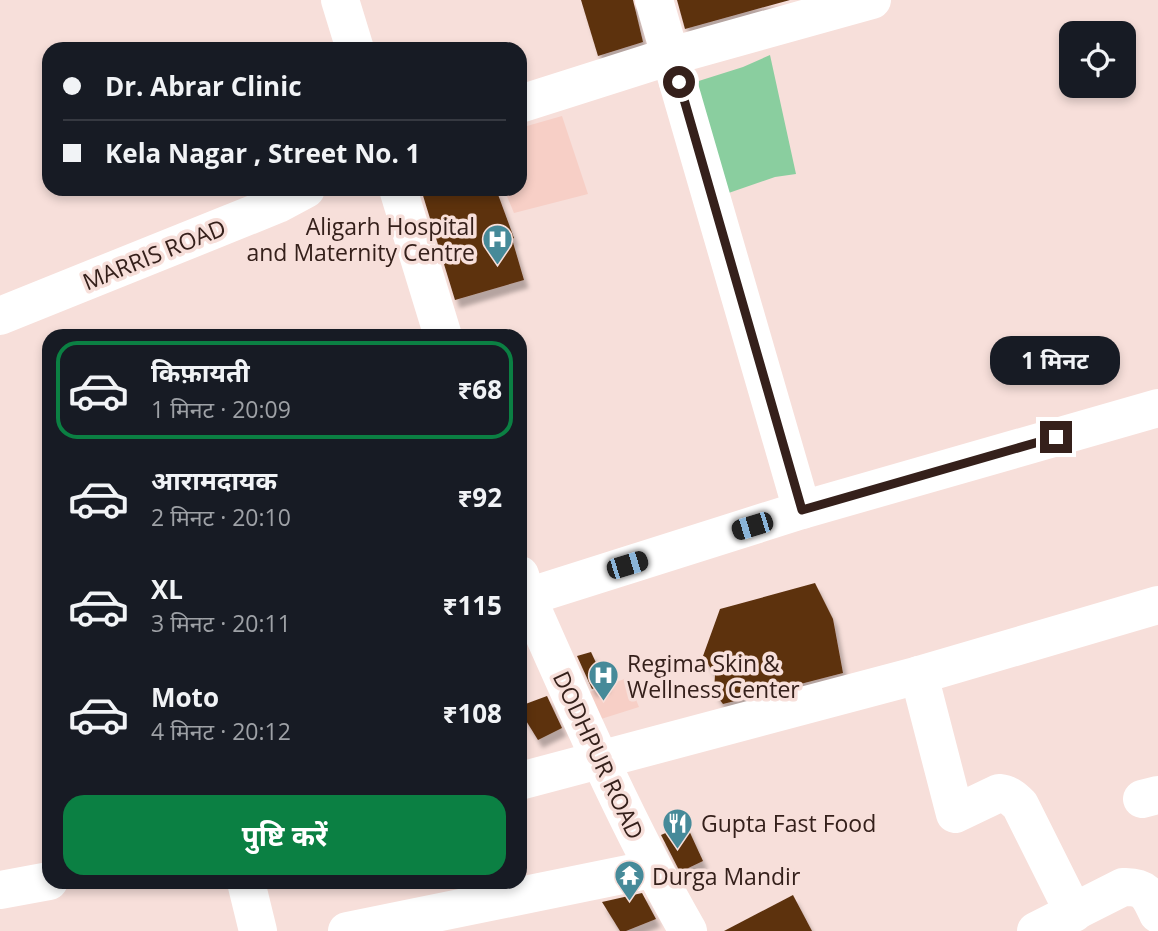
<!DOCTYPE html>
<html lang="hi">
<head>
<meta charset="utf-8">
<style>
	:root { --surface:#171b24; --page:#242831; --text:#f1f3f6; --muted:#9ea1a6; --line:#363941; --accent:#0b8043 }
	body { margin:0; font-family:"Open Sans","Noto Sans Devanagari",sans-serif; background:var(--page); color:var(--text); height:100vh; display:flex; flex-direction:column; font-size:26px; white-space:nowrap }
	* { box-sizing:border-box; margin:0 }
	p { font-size:23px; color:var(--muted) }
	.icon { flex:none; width:38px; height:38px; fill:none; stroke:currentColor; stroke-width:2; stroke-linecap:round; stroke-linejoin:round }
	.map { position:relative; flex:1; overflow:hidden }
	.drawer { position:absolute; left:42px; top:329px; width:485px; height:560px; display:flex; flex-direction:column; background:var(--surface); border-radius:21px; box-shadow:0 4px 10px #0003 }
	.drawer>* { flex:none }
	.hud { position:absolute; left:42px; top:42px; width:485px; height:154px; border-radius:21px; box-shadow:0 4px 10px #0003; display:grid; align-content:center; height:154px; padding:0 21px; background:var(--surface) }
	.fabs { position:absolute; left:1059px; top:21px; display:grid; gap:14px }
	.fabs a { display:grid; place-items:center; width:77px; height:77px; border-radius:14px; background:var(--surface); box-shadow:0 4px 10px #0003; font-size:35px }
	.end { position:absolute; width:32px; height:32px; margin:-16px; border:9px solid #35201b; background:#fff; box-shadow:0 0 0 4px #fff }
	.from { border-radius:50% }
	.bubble { position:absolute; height:49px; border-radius:21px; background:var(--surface); box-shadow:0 4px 10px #0003; font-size:23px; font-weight:700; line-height:49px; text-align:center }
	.car { position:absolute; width:21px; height:42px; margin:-21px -10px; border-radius:9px; box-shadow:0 0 5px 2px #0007; background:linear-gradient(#222 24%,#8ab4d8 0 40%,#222 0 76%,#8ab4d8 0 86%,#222 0) }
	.hud b { display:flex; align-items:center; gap:24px; height:66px; font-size:26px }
	.hud b+b { border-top:2px solid var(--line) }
	.hud i { width:18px; height:18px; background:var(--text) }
	ul { padding:12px 0 0; list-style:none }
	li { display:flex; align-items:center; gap:21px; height:98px; margin:0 14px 10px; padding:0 7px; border:4px solid transparent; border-radius:21px }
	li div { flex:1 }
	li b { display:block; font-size:26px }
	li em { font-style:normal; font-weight:700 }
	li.current { border-color:var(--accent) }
	li>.icon { width:63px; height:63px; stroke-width:1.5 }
	.primary-button { display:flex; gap:14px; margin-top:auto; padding:14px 21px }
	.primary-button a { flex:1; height:80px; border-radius:21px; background:var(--accent); color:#fff; font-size:28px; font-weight:700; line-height:80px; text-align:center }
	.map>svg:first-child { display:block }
</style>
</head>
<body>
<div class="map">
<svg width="1158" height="931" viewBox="0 0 1158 931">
	<defs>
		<filter id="shadow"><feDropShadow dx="4.5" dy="8" stdDeviation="2" flood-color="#0004"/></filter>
	</defs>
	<rect width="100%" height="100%" fill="#f7dfda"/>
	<g fill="#f7cfc6">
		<polygon points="562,116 588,194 514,213 504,189 520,189 520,128"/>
		<polygon points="627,678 639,707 582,725 571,699"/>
	</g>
	<polygon fill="#8ace9f" points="770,55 796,174 775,177 717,197 686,85 743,67"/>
	<g fill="#5d3111" filter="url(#shadow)">
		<polygon points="581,0 633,0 643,42 598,56"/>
		<polygon points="677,0 790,0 685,29"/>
		<polygon points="421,189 496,189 514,238 512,239 524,280 455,300"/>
		<polygon points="815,583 833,619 843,673 723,704 714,692 715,675 703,656 720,609"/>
		<polygon points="591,652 606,684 592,689 577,656"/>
		<polygon points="547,696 562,728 538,740 520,711 520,706"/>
		<polygon points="686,824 703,861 680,872 661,835"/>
		<polygon points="642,893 656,919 626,931 620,931 602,902"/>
		<polygon points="793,895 812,931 724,931"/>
	</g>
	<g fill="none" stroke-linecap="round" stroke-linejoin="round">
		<g stroke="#fff" stroke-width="38">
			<polyline points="340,0 355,49"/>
			<polyline points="654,0 802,510"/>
			<polyline points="520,104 671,56 872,0"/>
			<polyline points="398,189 443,336"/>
			<polyline points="0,316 278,204 306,189"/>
			<path d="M520 575 527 597C577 710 626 823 688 931"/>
			<polyline points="527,597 802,510 1158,408"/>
			<path d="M919 675 955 814 999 793C1008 794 1013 798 1020 805L1074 913"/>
			<polyline points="520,781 919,675 1158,605"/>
			<polyline points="1142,799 1158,795"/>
			<polyline points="246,882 258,931"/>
			<polyline points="0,890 49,881"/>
			<polyline points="347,931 652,869"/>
			<path d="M1036 931 1123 887C1146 886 1149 895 1158 914"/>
		</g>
	</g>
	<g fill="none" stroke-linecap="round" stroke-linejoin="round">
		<polyline stroke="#35201b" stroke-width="9" points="679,82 802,510 1056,437"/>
	</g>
	<defs>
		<symbol id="hospital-pin" viewBox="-11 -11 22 30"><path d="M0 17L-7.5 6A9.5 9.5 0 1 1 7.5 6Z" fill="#468a99" stroke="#f7dfda"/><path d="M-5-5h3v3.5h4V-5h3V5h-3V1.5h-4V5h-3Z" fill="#fff"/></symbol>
		<symbol id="restaurant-pin" viewBox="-11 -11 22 30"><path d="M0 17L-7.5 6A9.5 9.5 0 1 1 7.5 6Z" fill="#468a99" stroke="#f7dfda"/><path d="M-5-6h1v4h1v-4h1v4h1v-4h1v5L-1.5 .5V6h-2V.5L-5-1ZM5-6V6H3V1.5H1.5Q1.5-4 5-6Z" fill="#fff"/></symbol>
		<symbol id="temple-pin" viewBox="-11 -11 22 30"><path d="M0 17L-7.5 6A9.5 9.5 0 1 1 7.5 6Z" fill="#468a99" stroke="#f7dfda"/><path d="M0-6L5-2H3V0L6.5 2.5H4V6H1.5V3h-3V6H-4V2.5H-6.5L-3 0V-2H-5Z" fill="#fff"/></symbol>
	</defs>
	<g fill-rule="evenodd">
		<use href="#hospital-pin" x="480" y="222" width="35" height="47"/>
		<use href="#hospital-pin" x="586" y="658" width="35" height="47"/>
		<use href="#restaurant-pin" x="660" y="806" width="35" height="47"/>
		<use href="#temple-pin" x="612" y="858" width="35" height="47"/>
	</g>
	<g text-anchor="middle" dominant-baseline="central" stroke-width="7" stroke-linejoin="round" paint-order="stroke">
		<g font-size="23" fill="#35201b" stroke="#f7dfda" text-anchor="start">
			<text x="475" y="226" text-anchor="end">Aligarh Hospital<tspan x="475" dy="26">and Maternity Centre</tspan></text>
			<text x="627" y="663">Regima Skin &amp;<tspan x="627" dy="26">Wellness Center</tspan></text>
			<text x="701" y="823">Gupta Fast Food</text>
			<text x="652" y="876">Durga Mandir</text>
		</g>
		<g font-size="23" fill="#35201b" stroke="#f7dfda">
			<text transform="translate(154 254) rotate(-22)">MARRIS ROAD</text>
			<text transform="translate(599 755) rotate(65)">DODHPUR ROAD</text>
		</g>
	</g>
</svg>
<div class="fabs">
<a><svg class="icon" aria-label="locate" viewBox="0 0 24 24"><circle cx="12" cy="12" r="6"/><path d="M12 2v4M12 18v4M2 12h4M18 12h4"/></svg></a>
</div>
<i class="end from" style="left:679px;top:82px"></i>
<i class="end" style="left:1056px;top:437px"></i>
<div class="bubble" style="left:990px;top:336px;width:130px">1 मिनट</div>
<i class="car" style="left:752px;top:526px;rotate:253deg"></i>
<i class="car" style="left:627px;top:565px;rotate:73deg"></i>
<div class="hud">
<b><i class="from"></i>Dr. Abrar Clinic</b>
<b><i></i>Kela Nagar , Street No. 1</b>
</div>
<section class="drawer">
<ul>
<li class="current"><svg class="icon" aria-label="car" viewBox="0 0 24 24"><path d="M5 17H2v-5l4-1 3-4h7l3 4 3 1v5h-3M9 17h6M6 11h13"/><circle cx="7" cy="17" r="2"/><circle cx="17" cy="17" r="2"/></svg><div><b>किफ़ायती</b><p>1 मिनट · 20:09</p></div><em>₹68</em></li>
<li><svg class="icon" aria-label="car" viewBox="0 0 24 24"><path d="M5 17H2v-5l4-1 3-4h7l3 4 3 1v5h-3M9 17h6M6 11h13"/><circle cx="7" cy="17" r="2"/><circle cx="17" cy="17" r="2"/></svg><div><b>आरामदायक</b><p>2 मिनट · 20:10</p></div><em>₹92</em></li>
<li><svg class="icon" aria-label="car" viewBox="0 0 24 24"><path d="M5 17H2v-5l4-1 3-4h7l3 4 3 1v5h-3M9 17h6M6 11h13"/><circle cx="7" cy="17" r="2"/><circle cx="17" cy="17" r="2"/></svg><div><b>XL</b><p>3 मिनट · 20:11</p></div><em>₹115</em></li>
<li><svg class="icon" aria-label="car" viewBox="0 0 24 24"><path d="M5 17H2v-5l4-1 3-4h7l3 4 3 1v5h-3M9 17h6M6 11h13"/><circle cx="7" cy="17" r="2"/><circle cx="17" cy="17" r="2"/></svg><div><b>Moto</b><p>4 मिनट · 20:12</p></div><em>₹108</em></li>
</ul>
<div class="primary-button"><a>पुष्टि करें</a></div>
</section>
</div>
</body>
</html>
